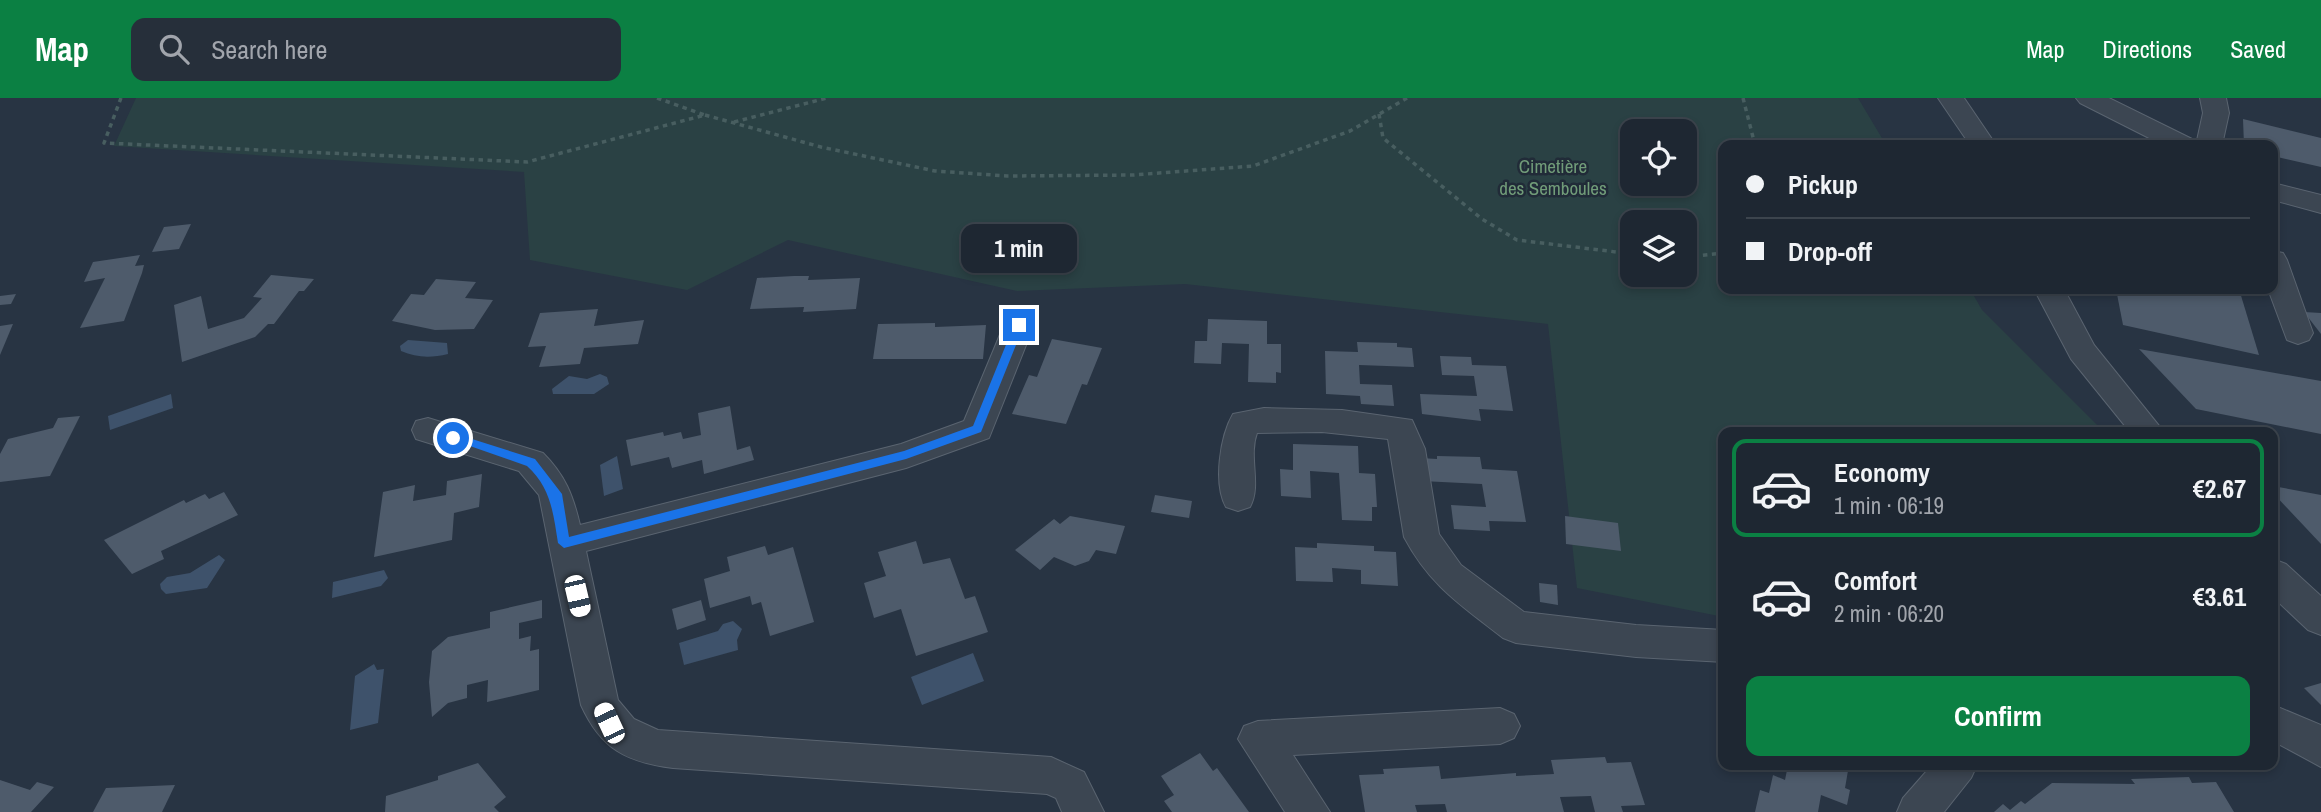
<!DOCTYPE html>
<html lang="en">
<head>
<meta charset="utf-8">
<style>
	:root { --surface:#1e2732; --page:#262f3a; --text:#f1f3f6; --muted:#a1a5ac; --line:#3c444d; --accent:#0b8043 }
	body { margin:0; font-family:"Archivo Narrow",sans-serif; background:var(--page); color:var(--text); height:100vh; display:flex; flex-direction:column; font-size:26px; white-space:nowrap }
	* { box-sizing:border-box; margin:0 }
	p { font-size:23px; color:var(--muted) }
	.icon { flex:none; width:38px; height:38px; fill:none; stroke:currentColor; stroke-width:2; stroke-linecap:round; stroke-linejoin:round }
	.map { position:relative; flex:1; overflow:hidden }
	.drawer { position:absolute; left:1718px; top:329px; width:560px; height:343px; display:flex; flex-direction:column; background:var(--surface); border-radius:14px; box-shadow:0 4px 10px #0003,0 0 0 2px var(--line) }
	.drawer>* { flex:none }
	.banner { position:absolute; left:1718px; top:42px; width:560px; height:154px; border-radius:14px; box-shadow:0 4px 10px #0003,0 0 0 2px var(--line); display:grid; align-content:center; height:154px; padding:0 28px; background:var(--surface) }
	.fabs { position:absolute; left:1620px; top:21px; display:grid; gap:14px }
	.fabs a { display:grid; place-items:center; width:77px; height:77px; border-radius:14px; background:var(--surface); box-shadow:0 4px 10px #0003,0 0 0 2px var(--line); font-size:35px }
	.end { position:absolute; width:32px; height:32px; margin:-16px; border:9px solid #1a73e8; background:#fff; box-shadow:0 0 0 4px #fff }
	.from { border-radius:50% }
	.bubble { position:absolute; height:49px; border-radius:14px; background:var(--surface); box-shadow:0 4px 10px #0003,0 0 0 2px var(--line); font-size:23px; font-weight:700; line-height:49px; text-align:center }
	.car { position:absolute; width:21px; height:42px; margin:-21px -10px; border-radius:9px; box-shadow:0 0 5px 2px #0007; background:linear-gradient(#fff 24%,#345 0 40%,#fff 0 76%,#345 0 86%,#fff 0) }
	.banner b { display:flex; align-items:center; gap:24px; height:66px; font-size:26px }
	.banner b+b { border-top:2px solid var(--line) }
	.banner i { width:18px; height:18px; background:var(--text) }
	ul { padding:12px 0 0; list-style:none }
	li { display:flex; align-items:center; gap:21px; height:98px; margin:0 14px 10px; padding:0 14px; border:4px solid transparent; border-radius:14px }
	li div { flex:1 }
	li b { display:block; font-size:26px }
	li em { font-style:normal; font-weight:700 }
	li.active { border-color:var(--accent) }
	li>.icon { width:63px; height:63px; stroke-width:1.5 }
	.button { display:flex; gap:14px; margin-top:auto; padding:14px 28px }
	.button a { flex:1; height:80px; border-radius:14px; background:var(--accent); color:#fff; font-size:28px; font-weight:700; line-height:80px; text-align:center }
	header { display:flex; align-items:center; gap:42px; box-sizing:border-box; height:98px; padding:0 35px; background:var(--accent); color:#fff }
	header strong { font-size:33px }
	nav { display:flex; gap:38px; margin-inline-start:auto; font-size:24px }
	.search { width:490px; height:63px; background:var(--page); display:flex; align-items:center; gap:18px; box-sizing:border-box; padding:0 24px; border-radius:14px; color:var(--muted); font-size:26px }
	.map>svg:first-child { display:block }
</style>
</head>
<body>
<header>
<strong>Map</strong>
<div class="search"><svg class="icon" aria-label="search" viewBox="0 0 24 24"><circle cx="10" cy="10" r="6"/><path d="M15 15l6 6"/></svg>Search here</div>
<nav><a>Map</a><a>Directions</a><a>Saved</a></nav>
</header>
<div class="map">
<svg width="2321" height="714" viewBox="0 0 2321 714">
	<rect width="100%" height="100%" fill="#283443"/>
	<path fill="#2a4144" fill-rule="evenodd" d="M136 0H1858L1886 47H1724V191H1970L1982 212 2104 334H1724V519L1577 490 1548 226 1185 186 1017 193 788 142 687 192 530 162 524 74 114 48ZM1633 33H1685V86H1633ZM1633 124H1685V177H1633Z"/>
	<g fill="#3e526b">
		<path d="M408 242 447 245 448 256C431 260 417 260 401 253L400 248Z"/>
		<polygon points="600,276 607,279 609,286 594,296 553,296 552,291 569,278 587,281"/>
		<polygon points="171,296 173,310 110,332 108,318"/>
		<polygon points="617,358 623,391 604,398 600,367"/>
		<polygon points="219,457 225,462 207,490 166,496 161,491 160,486 167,479 190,475"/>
		<polygon points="384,472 388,480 381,488 332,500 333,484"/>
		<polygon points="733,523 742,531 737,542 738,552 684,567 679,545 718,533 723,526"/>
		<polygon points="973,555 984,583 922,607 911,579"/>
		<polygon points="374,566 377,572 384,571 378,625 350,632 355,578"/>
	</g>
	<g fill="#4e5b6b">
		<polygon points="2243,21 2321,40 2321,69 2273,58 2273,47 2244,47"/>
		<polygon points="191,126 179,151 152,154 164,129"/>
		<polygon points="140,157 135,168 144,167 142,175 124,223 80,230 105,180 84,184 93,164"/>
		<polygon points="271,177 314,181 304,193 299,193 274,226 268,226 255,239 182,264 174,207 201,198 208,231 244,220 262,200 253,199"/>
		<polygon points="794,178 809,178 808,182 860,180 856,211 803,214 804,209 750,211 757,180"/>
		<polygon points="436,181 476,184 465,200 493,202 474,231 435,232 392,223 411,196 424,197"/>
		<polygon points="2116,191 2239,191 2259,257 2123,227"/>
		<polygon points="16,196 11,206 0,207 0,198"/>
		<polygon points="598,211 594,228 644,222 638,246 584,250 580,266 539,269 546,248 528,249 540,215"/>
		<polygon points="2304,214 2321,215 2321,236"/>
		<polygon points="1208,221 1267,223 1267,246 1281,246 1281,275 1276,274 1276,285 1248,284 1249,246 1222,245 1221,266 1194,265 1195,243 1207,243"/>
		<polygon points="935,225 935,229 986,227 983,261 873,261 878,226"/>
		<polygon points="13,226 0,257 0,228"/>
		<polygon points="1052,241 1102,250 1087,287 1082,286 1066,326 1012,316 1029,277 1037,279"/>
		<polygon points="1357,244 1397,245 1397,249 1412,250 1414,269 1359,267 1360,286 1392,287 1394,308 1361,306 1360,298 1326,296 1325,253 1358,254"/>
		<polygon points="2139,251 2321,283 2321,336 2196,311"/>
		<polygon points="1440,258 1471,259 1472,267 1506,268 1513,313 1479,311 1481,323 1422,316 1420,296 1477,298 1474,278 1442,277"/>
		<polygon points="730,308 737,352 750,348 754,362 704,376 702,362 672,370 669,359 631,368 626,342 663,334 664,338 681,334 683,341 701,337 698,315"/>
		<polygon points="80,318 50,378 0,384 0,356 8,341 53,330 58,320"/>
		<polygon points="1293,346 1358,348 1359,375 1375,376 1377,409 1372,409 1372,423 1342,422 1339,375 1310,373 1311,400 1281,398 1280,371 1293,372"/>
		<polygon points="1437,358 1480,359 1482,371 1517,373 1526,424 1489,423 1490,433 1454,431 1451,407 1486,409 1482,386 1422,383 1420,360 1437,361"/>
		<polygon points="482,376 479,409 454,415 452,442 374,459 383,394 415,387 413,403 446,397 447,383"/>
		<polygon points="2273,388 2321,397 2321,446 2273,395"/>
		<polygon points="224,394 238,417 161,453 164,461 132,476 104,442 184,402 186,405 205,396 209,401"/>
		<polygon points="1155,397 1192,403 1189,420 1151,414"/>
		<polygon points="1070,418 1125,428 1116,456 1096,452 1089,463 1075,468 1054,459 1040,472 1015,452 1054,421 1060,426"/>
		<polygon points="1565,418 1618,425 1621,453 1566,446"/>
		<polygon points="916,443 923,466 950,460 965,501 975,498 988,534 916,558 901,511 874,520 864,485 886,478 878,454"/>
		<polygon points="1317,445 1374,448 1374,453 1396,454 1398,488 1361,486 1361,472 1332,470 1333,484 1296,483 1295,449 1317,450"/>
		<polygon points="765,448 768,457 793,449 814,524 770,538 761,504 752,507 750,498 710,510 704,481 730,473 727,459"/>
		<polygon points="1539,485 1557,487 1558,507 1540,504"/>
		<polygon points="542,502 542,520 519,525 519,541 531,538 530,553 539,551 539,592 487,604 488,582 467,587 467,600 448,605 432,619 429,584 432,553 448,539 490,530 490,514"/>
		<polygon points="701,502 706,522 677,532 672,511"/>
		<polygon points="2321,585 2321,607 2304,590"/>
		<polygon points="1200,655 1213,673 1217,670 1249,714 1172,714 1164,703 1174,697 1161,678"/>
		<polygon points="1605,659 1607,665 1631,664 1645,707 1621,708 1623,714 1595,714 1591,698 1560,699 1564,714 1447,714 1445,706 1415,707 1417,714 1365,714 1359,677 1384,676 1383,671 1439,668 1441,681 1516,675 1516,678 1554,676 1551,662"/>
		<polygon points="478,665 506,699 494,709 499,714 385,714 386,698 438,682 438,678"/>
		<polygon points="1788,667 1849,667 1845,690 1850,692 1847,707 1821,697 1818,714 1755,714 1760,692 1769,695 1773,677 1785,682"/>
		<polygon points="2189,679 2192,685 2216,684 2234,714 1994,714 2003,706 2010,712 2021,703 2025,706 2052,685 2135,686 2131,681"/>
		<polygon points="0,682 30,692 37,684 54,689 31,714 0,714"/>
		<polygon points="175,687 162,714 93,714 106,690"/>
	</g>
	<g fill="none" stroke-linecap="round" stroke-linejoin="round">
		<defs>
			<g id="minor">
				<polygon points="1938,0 1964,0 1996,47 1970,47"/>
				<polygon points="2076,0 2109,0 2192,41 2196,47 2203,15 2200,0 2226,0 2229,15 2222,47 2163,47 2080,5"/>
				<polygon points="2273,85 2321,97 2321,115 2273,102"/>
				<polygon points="2273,153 2283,155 2287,162 2313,235 2309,242 2298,246 2287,242 2268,191 2273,191"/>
				<polygon points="2034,191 2064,191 2094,247 2164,334 2130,334 2071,261"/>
				<path d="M1019 217 1030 220 1034 227 989 340 906 370 586 453 618 602 634 621 658 632 1051 659 1084 674 1104 714H1062L1056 700 1047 696 673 670C626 664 601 651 581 607L539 397 519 373 416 341 412 332 416 323 428 320 543 355C565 377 573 397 580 427L901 346 964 323 1004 227 1008 220Z"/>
				<path d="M1264 310 1342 312 1412 322 1425 351 1439 436 1461 467 1524 514 1636 527 1724 532V564L1636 559 1516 545 1503 540C1461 507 1430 488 1404 439L1388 341 1322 334 1257 335C1248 359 1262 387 1250 409L1238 413 1226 409C1213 386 1220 338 1233 316Z"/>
				<polygon points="2273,461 2286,466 2321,498 2321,537 2308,532 2273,499"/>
				<polygon points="2273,607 2321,627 2321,669 2273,643"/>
				<polygon points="1500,610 1514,616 1520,628 1514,640 1500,646 1293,657 1330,714 1285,714 1238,641 1244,628 1258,623"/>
				<polygon points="1932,667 1977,667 1971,680 1944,714 1897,714 1903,700"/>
			</g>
		</defs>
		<use href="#minor" stroke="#5a6470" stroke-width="2"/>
		<g stroke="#485e60" stroke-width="3.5" stroke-dasharray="4.5 4.5" stroke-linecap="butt">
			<polyline points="121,0 104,45 527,64 705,17 657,0"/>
			<polyline points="1743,0 1755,47"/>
			<polyline points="1379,16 1383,40 1482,121 1517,142 1633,156"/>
			<polyline points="705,17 821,49 935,73 1007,78 1133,77 1253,68 1350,33 1407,0"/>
			<polyline points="734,24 827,0"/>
			<polyline points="1685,159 1724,155"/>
		</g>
		<use href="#minor" fill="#3c4652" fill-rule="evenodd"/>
	</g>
	<path fill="#1a73e8" d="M1019 224 1024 227 981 334 906 361 564 450 558 445C553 414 551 390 527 368L447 340 453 335 535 361 562 396 569 439 904 353 973 328 1014 227Z"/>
	<g text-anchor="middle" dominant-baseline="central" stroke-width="5" stroke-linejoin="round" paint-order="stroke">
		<g font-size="19" fill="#719c79" stroke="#212b38">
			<text x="1553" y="68">Cimetière<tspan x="1553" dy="22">des Semboules</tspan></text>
		</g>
	</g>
</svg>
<div class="fabs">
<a><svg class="icon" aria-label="locate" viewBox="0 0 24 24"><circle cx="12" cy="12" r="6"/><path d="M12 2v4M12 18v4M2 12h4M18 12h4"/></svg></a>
<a><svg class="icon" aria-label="layers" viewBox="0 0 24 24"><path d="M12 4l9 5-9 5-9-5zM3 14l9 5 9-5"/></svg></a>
</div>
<i class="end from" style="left:453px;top:340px"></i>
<i class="end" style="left:1019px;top:227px"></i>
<div class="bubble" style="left:961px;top:126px;width:116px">1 min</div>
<i class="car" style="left:577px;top:498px;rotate:167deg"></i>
<i class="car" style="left:609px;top:625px;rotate:335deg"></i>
<div class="banner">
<b><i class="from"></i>Pickup</b>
<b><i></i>Drop-off</b>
</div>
<section class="drawer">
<ul>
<li class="active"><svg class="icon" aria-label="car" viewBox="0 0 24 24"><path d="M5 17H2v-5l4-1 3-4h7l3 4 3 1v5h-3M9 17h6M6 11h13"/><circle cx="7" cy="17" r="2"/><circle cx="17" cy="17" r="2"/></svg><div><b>Economy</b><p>1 min · 06:19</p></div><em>€2.67</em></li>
<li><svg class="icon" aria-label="car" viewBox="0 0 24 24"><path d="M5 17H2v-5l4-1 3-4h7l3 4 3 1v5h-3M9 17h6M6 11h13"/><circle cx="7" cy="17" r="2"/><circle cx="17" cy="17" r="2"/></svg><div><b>Comfort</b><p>2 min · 06:20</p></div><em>€3.61</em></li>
</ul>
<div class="button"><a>Confirm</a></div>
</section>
</div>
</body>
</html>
